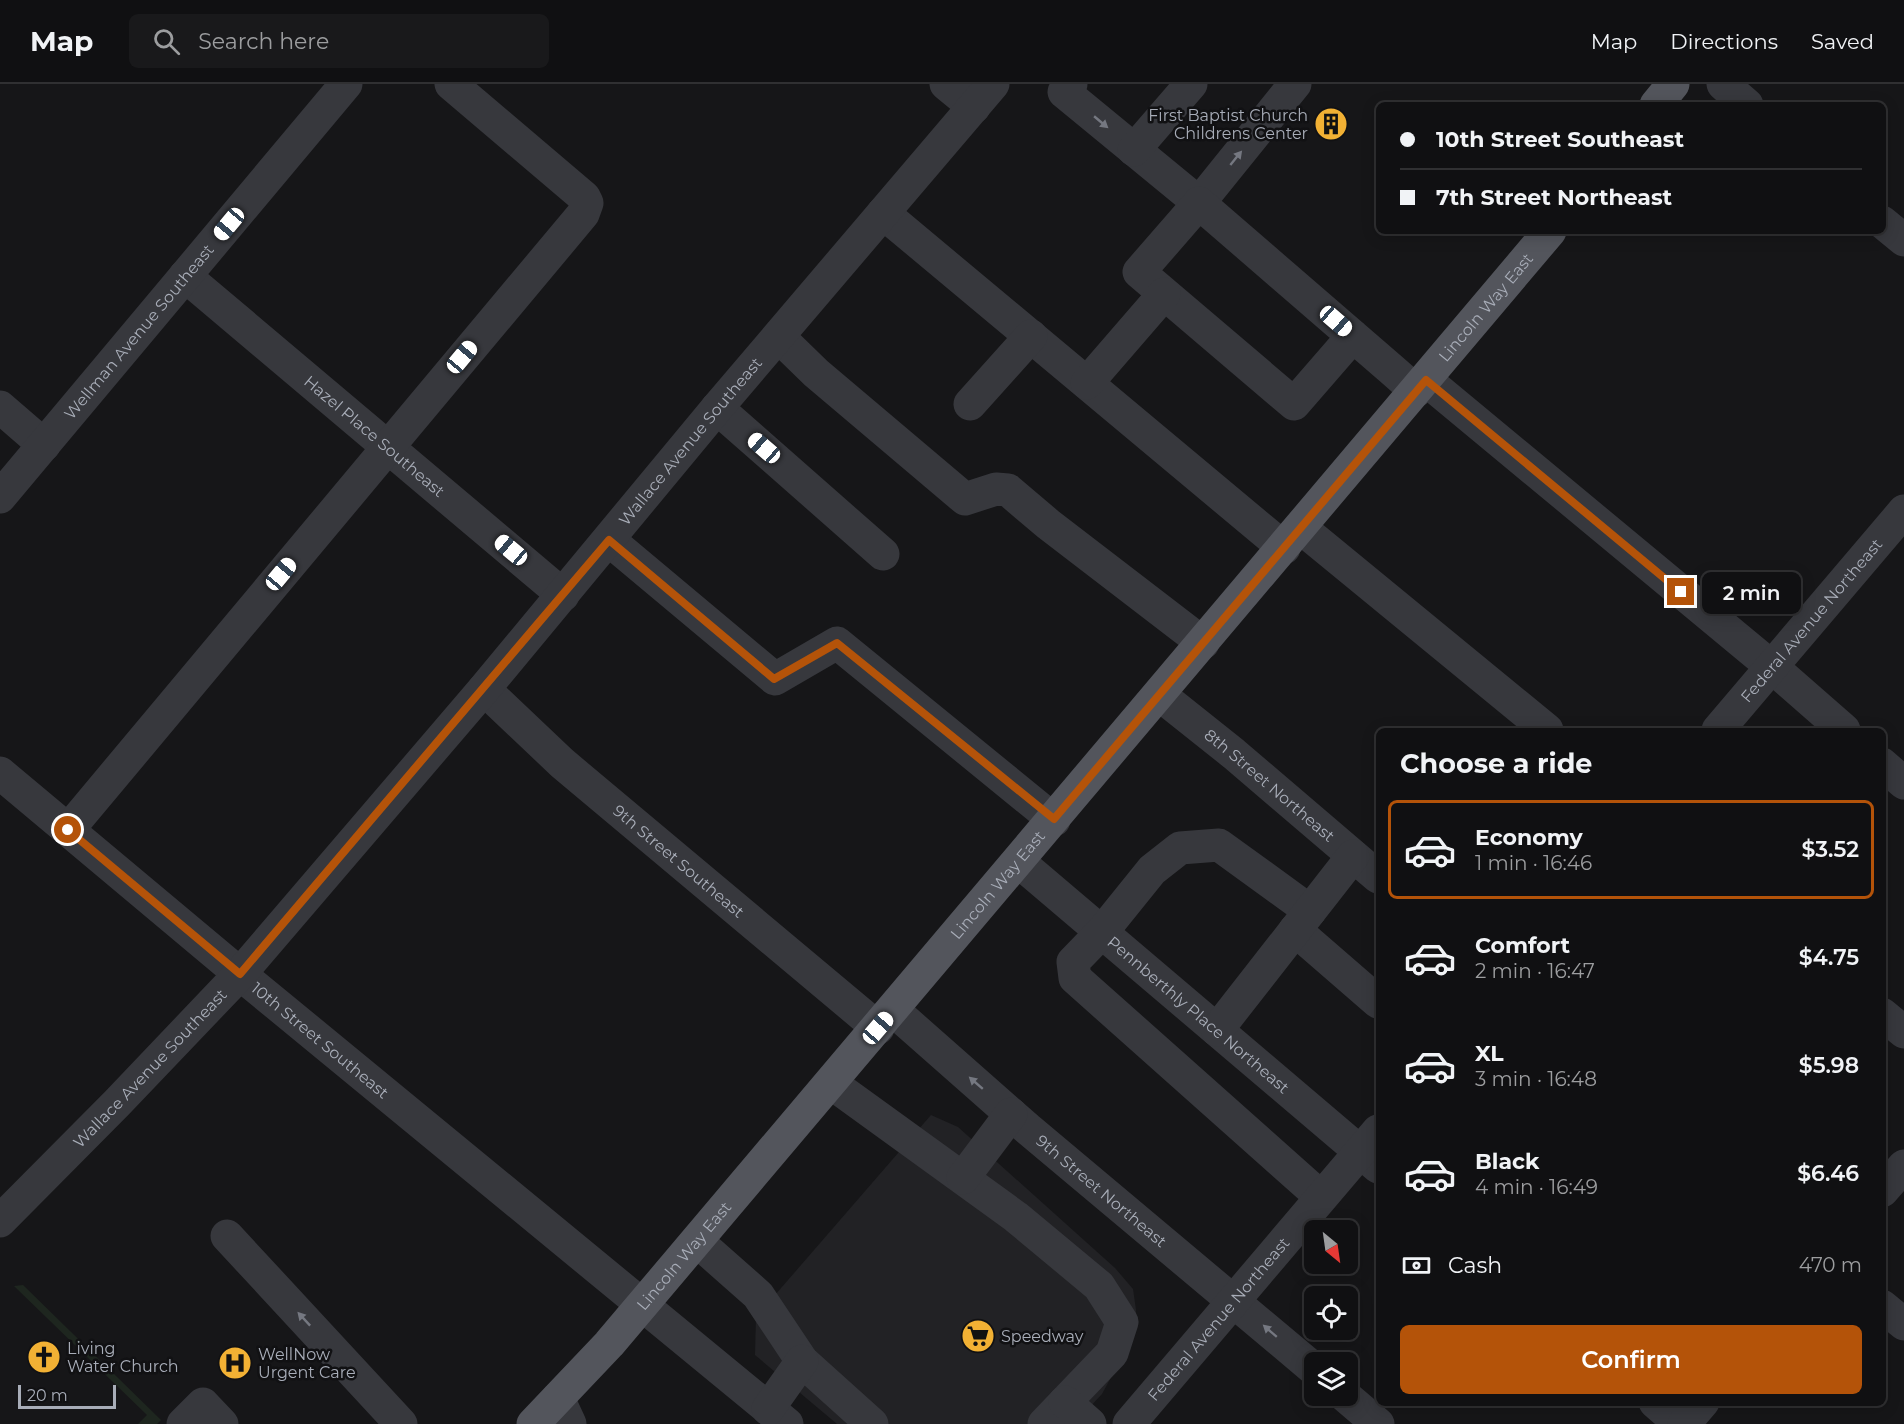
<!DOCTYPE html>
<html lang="en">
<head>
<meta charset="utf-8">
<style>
	:root { --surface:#101012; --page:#19191b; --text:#f1f3f6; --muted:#9c9d9f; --line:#303032; --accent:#b45309 }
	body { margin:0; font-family:Montserrat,sans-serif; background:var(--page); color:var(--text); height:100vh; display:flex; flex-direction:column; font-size:22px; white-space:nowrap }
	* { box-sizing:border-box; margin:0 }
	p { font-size:20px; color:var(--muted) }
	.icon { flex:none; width:33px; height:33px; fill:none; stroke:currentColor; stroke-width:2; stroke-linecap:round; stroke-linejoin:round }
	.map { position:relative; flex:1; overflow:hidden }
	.sheet { position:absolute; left:1376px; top:644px; width:510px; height:678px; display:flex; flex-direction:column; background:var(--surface); border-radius:9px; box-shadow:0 3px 15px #0003,0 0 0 2px var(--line) }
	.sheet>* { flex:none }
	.top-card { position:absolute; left:1376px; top:18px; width:510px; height:132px; border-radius:9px; box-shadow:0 3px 15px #0003,0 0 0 2px var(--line); display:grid; align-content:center; height:132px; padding:0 24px; background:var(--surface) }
	.needle { width:39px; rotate:151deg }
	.fabs { position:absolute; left:1304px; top:1136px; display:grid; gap:12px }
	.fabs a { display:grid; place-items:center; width:54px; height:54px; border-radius:9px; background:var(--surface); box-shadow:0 3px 15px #0003,0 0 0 2px var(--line); font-size:30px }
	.scale { position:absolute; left:18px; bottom:15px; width:98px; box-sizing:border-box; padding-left:6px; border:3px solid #a8adb8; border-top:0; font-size:16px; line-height:21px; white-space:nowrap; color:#a8adb8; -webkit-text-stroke:4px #111113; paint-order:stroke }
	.end { position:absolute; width:27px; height:27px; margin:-14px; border:8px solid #b45309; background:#fff; box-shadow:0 0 0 3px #fff }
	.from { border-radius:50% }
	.bubble { position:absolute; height:42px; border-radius:9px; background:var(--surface); box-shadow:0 3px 15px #0003,0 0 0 2px var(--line); font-size:20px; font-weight:600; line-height:42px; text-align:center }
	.car { position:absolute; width:18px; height:36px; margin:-18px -9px; border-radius:8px; box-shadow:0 0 4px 2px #0007; background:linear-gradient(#fff 24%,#345 0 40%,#fff 0 76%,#345 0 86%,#fff 0) }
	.top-card b { display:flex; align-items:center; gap:21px; height:57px; font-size:22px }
	.top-card b+b { border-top:2px solid var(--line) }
	.top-card i { width:15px; height:15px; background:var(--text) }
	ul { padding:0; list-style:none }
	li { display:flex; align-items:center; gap:18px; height:99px; margin:0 12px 9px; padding:0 12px; border:3px solid transparent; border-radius:9px }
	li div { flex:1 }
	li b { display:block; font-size:22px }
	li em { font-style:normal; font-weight:600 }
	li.active { border-color:var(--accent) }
	li>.icon { width:54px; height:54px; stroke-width:1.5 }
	h2 { padding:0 24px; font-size:27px; line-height:72px }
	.pay { display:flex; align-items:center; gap:15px; height:66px; padding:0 24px; font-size:22px }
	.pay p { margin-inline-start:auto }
	.action { display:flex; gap:12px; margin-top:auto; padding:12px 24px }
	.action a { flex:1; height:69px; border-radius:9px; background:var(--accent); color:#fff; font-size:24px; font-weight:600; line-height:69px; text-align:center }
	header { display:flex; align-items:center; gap:36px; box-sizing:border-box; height:84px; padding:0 30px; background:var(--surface); border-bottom:2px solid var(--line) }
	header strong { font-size:28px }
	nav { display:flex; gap:33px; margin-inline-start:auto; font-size:21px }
	.search { width:420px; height:54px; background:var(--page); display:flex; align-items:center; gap:15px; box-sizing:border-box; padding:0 21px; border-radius:9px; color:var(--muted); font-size:22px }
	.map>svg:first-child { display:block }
</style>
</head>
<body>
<header>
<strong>Map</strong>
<div class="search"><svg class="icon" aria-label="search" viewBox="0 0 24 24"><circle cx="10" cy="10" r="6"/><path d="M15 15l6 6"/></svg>Search here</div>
<nav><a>Map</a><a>Directions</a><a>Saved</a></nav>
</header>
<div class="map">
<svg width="1904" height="1340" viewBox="0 0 1904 1340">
	<rect width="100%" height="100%" fill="#161618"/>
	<polygon fill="#222225" points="931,1031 958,1043 1115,1184 1133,1205 1136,1226 1135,1249 1102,1310 1074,1340 837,1340 755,1271 756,1233"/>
	<polygon fill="#1e261f" points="23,1201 161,1336 157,1340 138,1340 147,1331 14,1202"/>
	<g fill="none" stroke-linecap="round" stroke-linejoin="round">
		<g stroke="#37383d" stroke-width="33">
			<polyline points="946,0 974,23"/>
			<polyline points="1071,0 1064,8 1199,119 1295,0"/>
			<polyline points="1723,0 1747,21"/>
			<polyline points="1134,66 1191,0"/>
			<polyline points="883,129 1284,464"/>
			<polyline points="1882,138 1904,156"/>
			<path id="s1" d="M185 192 563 511"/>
			<polyline points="1353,252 1294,320 1139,188 1199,119 1391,285 1416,307"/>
			<polyline points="779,253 816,289 965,415 996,405 1008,406 1048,440 1203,559"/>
			<polyline points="1426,296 1772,583 1844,646"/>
			<polyline points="1087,299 1164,210"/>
			<polyline points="970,320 1031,252"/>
			<polyline points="0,323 44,361"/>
			<polyline points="717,324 883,470"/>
			<path id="s2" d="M0 413 346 0"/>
			<polyline points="1301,444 1547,646"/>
			<polyline points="609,456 775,595 837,559 1054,736"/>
			<path id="s3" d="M484 605 562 679 878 944"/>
			<path id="s4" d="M1160 611 1234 670 1378 793"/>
			<path id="s5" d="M1718 646 1904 427"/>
			<polyline points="1882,680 1904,699"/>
			<path id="s6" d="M0 689 240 890 787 1340"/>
			<polyline points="68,746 583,130 587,119 584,113 451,0"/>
			<path id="s7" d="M1018 777 1378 1083"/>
			<polyline points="1310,827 1219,761 1180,764 1152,786 1102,848 1073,878 1075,894 1321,1113"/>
			<polyline points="1295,846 1378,918"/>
			<path id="s8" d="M893 926 1028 1045 1314 1285"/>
			<polyline points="1882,930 1904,948"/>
			<polyline points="1217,946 1353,772"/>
			<polyline points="831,999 1016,1133 1099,1202 1122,1238 1112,1269 1044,1340"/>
			<polyline points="963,1094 1011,1030"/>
			<polyline points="1882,1107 1904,1082"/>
			<path id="s9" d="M0 1137 117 1019 240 890 484 605 717 324 993 0"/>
			<polyline points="227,1152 401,1340"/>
			<polyline points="697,1157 758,1211 802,1277 872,1340"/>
			<polyline points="1882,1222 1904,1240"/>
			<polyline points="1344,1311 1378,1340"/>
			<polyline points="558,1314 570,1340"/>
			<polyline points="1065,1318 1090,1340"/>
			<polyline points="1655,1318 1680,1340"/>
			<polyline points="768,1325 802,1277"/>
			<polyline points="183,1340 203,1320 222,1340"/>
			<path id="s10" d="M1129 1340 1378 1047"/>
			<polyline points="1684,1340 1703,1318"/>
		</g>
		<g stroke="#53555c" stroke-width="33">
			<polyline points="1656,21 1673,0"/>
			<path id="s11" d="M533 1340 609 1260 1550 147"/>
		</g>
	</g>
	<defs><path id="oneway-solid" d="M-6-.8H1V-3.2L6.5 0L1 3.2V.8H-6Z" transform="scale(1.5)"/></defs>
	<g fill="#757881">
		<use href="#oneway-solid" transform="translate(1101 38) rotate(40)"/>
		<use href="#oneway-solid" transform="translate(1236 74) rotate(-51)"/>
		<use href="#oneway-solid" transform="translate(976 999) rotate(-139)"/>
		<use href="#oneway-solid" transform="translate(304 1235) rotate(-133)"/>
		<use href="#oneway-solid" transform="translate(1270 1247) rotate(-139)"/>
	</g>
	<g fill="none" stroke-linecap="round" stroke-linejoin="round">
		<polyline stroke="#b45309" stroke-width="8" points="68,746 240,890 609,456 774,595 837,559 1054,735 1426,296 1681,508"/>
	</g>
	<defs>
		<symbol id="building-disc" viewBox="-11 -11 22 22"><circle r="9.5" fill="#f2b134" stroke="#111113"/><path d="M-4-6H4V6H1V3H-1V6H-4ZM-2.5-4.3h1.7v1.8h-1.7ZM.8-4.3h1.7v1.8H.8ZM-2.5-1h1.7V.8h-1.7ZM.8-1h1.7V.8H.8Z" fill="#111"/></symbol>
		<symbol id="supermarket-disc" viewBox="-11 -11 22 22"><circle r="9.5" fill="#f2b134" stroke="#111113"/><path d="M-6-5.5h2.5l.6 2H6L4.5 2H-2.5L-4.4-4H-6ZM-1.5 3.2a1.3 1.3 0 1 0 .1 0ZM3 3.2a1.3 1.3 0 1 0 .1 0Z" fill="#111"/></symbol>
		<symbol id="church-disc" viewBox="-11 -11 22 22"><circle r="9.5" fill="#f2b134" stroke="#111113"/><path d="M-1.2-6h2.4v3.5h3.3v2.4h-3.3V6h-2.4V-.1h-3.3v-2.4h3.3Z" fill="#111"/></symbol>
		<symbol id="hospital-disc" viewBox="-11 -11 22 22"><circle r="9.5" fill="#f2b134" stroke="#111113"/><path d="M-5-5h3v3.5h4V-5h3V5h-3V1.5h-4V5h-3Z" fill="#111"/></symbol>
	</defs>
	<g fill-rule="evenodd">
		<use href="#building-disc" x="1312" y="21" width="38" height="38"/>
		<use href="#supermarket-disc" x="959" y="1233" width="38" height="38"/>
		<use href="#church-disc" x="25" y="1254" width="38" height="38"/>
		<use href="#hospital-disc" x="216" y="1260" width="38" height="38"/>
	</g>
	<g text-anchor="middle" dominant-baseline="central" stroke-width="5" stroke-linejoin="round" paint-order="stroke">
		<g font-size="16" fill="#a8adb8" stroke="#111113" text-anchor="start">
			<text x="1308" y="31" text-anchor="end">First Baptist Church<tspan x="1308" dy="18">Childrens Center</tspan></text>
			<text x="1001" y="1252">Speedway</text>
			<text x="67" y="1264">Living<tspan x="67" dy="18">Water Church</tspan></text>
			<text x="258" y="1270">WellNow<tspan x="258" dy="18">Urgent Care</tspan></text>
		</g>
		<g font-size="16" fill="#a8adb8" stroke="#111113">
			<text stroke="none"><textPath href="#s11" startOffset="1468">Lincoln Way East</textPath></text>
			<text stroke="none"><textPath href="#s2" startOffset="216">Wellman Avenue Southeast</textPath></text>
			<text stroke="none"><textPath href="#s1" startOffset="248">Hazel Place Southeast</textPath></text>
			<text stroke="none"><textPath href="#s9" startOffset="1042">Wallace Avenue Southeast</textPath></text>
			<text stroke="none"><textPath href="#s5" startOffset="144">Federal Avenue Northeast</textPath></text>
			<text stroke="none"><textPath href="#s4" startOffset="142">8th Street Northeast</textPath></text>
			<text stroke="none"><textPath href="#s3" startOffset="260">9th Street Southeast</textPath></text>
			<text stroke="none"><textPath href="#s11" startOffset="712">Lincoln Way East</textPath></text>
			<text stroke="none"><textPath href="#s7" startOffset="237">Pennberthly Place Northeast</textPath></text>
			<text stroke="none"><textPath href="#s6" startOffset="417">10th Street Southeast</textPath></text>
			<text stroke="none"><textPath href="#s9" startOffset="214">Wallace Avenue Southeast</textPath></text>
			<text stroke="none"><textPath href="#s8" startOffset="276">9th Street Northeast</textPath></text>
			<text stroke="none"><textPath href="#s11" startOffset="226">Lincoln Way East</textPath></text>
			<text stroke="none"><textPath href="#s10" startOffset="138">Federal Avenue Northeast</textPath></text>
		</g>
	</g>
</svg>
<div class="fabs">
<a><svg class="needle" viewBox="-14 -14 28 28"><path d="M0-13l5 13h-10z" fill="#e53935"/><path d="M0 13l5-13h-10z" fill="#9c9d9f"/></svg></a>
<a><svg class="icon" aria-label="locate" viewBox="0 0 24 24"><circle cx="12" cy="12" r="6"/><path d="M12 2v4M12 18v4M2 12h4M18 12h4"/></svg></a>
<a><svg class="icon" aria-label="layers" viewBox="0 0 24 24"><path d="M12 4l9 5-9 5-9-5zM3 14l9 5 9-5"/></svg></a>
</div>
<div class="scale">20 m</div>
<i class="end from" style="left:68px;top:746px"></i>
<i class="end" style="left:1681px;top:508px"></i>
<div class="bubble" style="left:1702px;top:488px;width:99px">2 min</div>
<i class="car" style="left:229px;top:140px;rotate:220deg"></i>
<i class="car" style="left:1336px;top:237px;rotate:131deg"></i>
<i class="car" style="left:462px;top:273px;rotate:40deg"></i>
<i class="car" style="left:764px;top:364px;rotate:311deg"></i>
<i class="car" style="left:511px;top:466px;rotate:310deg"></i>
<i class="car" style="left:281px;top:490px;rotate:40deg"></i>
<i class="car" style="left:878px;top:944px;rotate:41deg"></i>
<div class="top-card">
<b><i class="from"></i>10th Street Southeast</b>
<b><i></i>7th Street Northeast</b>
</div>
<section class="sheet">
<h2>Choose a ride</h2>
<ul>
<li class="active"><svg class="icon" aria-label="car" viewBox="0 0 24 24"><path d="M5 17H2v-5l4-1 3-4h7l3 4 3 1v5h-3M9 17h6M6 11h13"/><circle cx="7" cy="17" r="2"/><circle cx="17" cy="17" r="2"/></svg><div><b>Economy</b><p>1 min · 16:46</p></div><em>$3.52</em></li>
<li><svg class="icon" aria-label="car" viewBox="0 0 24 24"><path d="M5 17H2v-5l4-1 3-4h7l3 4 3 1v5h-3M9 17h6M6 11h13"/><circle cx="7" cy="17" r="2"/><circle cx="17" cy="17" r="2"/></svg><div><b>Comfort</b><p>2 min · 16:47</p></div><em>$4.75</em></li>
<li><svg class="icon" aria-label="car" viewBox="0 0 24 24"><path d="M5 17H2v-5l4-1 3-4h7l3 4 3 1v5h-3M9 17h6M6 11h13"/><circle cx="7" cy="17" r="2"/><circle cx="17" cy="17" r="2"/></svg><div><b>XL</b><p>3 min · 16:48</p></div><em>$5.98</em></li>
<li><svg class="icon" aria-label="car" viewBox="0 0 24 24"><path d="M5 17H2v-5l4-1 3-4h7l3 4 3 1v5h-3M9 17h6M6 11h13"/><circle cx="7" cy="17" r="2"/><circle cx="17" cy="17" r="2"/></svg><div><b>Black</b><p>4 min · 16:49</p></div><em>$6.46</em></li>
</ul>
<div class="pay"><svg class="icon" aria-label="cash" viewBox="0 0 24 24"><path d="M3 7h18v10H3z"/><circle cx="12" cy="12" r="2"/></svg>Cash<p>470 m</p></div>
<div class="action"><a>Confirm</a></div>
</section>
</div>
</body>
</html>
